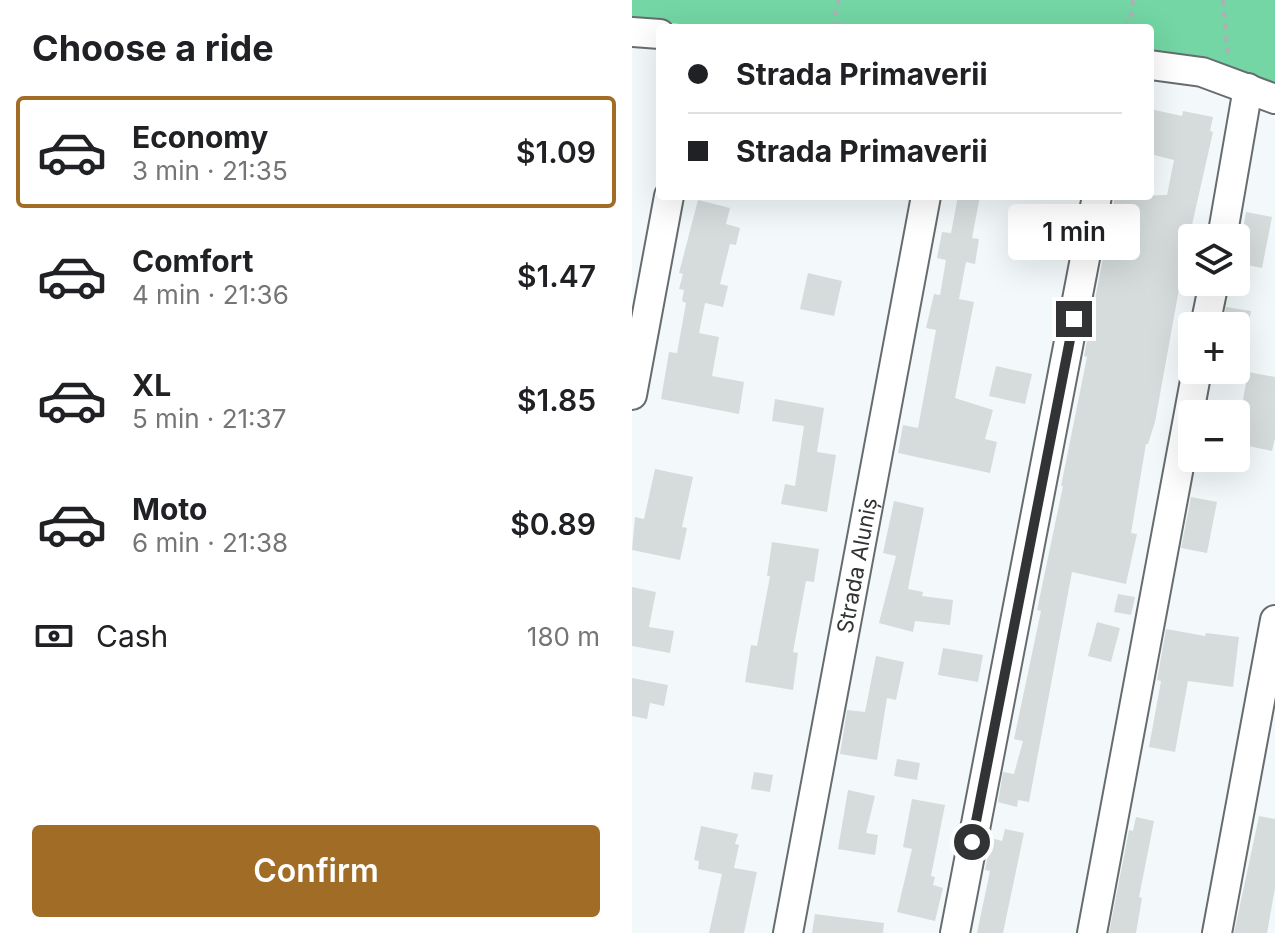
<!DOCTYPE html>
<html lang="en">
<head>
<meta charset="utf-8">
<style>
	:root { --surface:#fff; --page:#f2f2f2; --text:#202124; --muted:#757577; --line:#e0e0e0; --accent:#a16c25 }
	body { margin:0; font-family:Inter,sans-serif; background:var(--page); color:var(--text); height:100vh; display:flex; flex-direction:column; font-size:30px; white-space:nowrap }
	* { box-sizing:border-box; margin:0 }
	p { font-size:26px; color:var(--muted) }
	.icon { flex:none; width:44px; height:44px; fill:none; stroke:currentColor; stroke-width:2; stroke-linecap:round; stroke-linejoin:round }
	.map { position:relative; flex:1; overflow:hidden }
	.side { display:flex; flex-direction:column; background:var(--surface); width:632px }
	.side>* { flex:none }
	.banner { position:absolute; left:24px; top:24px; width:498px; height:176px; border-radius:8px; box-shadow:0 8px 32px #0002; display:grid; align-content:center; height:176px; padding:0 32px; background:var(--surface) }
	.fabs { position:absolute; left:546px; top:224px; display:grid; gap:16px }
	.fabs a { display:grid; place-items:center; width:72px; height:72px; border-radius:8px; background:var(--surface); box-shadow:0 8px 32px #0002; font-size:40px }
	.end { position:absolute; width:36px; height:36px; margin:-18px; border:10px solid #313334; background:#fff; box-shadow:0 0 0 4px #fff }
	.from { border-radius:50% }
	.bubble { position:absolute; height:56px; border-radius:8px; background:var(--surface); box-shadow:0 8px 32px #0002; font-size:26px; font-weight:600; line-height:56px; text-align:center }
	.banner b { display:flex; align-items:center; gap:28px; height:76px; font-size:30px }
	.banner b+b { border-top:2px solid var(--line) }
	.banner i { width:20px; height:20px; background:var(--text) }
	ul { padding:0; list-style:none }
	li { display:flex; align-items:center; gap:24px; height:112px; margin:0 16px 12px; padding:0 16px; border:4px solid transparent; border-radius:8px }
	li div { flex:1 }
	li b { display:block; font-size:30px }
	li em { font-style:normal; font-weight:600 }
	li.current { border-color:var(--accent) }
	li>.icon { width:72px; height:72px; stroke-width:1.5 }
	h2 { padding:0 32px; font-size:36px; line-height:96px }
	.pay { display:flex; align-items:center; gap:20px; height:88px; padding:0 32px; font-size:30px }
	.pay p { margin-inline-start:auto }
	.primary-button { display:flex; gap:16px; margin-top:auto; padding:16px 32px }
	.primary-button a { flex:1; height:92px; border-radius:8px; background:var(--accent); color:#fff; font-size:32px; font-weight:600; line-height:92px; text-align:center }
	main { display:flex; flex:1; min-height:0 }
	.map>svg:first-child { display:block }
</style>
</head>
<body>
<main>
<section class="side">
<h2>Choose a ride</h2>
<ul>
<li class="current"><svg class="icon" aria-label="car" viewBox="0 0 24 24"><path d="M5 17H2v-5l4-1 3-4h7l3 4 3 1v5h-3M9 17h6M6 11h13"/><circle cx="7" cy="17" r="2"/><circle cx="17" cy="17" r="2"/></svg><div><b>Economy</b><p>3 min · 21:35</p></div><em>$1.09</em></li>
<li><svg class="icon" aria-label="car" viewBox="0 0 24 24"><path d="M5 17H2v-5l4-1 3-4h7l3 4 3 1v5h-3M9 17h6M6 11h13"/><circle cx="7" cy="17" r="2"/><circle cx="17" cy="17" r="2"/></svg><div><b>Comfort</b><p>4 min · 21:36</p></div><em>$1.47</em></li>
<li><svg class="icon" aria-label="car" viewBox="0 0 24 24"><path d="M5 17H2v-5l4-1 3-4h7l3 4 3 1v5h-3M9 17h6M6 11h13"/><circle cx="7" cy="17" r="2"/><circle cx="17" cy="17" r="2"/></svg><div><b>XL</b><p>5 min · 21:37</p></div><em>$1.85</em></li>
<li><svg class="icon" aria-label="car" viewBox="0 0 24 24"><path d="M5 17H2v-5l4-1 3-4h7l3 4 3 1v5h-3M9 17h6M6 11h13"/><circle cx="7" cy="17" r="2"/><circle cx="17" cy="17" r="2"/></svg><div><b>Moto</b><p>6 min · 21:38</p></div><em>$0.89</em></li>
</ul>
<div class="pay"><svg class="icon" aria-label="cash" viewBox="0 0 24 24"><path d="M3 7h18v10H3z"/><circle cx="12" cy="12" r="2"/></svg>Cash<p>180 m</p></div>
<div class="primary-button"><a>Confirm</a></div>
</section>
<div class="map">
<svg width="643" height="933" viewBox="0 0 643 933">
	<rect width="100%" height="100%" fill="#f3f9fb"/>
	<polygon fill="#73d6a4" points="0,0 643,0 643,92 518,59 518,28 96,28 0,20"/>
	<g fill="#d6dcdc">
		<polygon points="518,109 550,116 551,111 581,117 578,131 581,132 553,256 523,422 516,444 514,444 499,533 505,534 494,584 440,572 397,802 386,800 385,807 366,802 371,772 382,774 391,741 382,739 409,611 405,610 431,486 429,486 455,357 452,356 483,196 535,195 542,160 518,154"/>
		<polygon points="326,196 348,196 340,238 347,239 343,264 334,262 327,299 342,302 323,398 361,410 353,439 365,442 358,473 266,453 271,425 286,428 304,330 294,328 302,294 308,295 314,260 305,258 310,232 319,233"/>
		<polygon points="66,200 98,208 94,224 108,228 104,245 98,244 88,284 96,286 91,307 73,303 67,333 87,337 80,376 112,382 107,414 29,399 37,352 45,353 54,303 50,301 52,290 47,289 51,274 47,273"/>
		<polygon points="614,212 640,217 630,268 605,263"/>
		<polygon points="176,273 210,281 202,316 168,309"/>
		<polygon points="594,307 619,311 616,326 590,326"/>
		<polygon points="364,366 400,374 393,404 357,396"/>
		<polygon points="616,372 643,377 643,438 640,451 607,444 610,428 606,428"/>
		<polygon points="143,399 192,408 185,452 204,455 195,512 149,504 153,484 163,486 172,426 140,421"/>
		<polygon points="23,469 61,477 50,527 55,528 48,560 0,550 3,517 12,519"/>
		<polygon points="559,497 585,502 575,553 549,548"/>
		<polygon points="262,501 292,508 276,589 291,592 290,596 321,600 318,625 283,621 281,632 247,623 264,556 251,553"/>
		<polygon points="140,542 187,549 182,582 174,581 161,652 166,653 161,690 113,682 119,645 125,646 138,576 135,576"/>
		<polygon points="0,587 24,592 17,627 42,631 38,653 0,646"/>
		<polygon points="486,594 503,597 499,615 482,612"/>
		<polygon points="465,622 488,628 479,662 456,656"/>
		<polygon points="534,629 573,636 574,633 607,637 601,687 556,681 543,752 517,747 529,681 525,680"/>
		<polygon points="311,648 351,655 346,682 306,675"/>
		<polygon points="244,656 272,662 264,700 255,698 245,760 208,754 215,710 233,712"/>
		<polygon points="0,678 36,685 32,706 18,703 15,719 0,716"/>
		<polygon points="265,759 288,763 285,780 262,776"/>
		<polygon points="122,772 141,775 138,792 119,789"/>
		<polygon points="216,790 243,796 234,833 246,835 243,855 206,849"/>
		<polygon points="280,799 313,805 299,876 303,877 301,885 311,888 303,921 265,912 280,849 271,847"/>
		<polygon points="627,816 643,819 643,888 635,933 602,933"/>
		<polygon points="504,817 522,821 507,897 510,898 504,933 477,933 497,830 501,831"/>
		<polygon points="69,826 106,834 103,844 107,845 102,868 125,872 112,933 77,933 90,874 66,869 67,861 62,860"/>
		<polygon points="373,829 392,833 371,933 345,933 358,871 353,870 359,838 370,841"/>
		<polygon points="183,914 252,923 251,933 180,933"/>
	</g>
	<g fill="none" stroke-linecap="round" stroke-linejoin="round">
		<defs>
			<g id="minor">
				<polyline points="0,32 28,34"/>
				<polyline points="518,65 570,72 643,99"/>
				<polyline points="590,238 616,88"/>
				<polyline points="573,326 582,282"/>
				<polyline points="0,395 37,196"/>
				<path id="s1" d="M156 933 294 196"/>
				<polyline points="323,933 465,196"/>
				<polyline points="460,933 565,370"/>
				<polyline points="585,933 643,620"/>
			</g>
		</defs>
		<use href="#minor" stroke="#676c6e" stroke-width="32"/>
		<g stroke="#adb1b3" stroke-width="4" stroke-dasharray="6 6" stroke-linecap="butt">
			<polyline points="591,0 596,59"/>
			<polyline points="203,28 203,14 207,0"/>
			<polyline points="493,28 499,15 501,0"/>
		</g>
		<use href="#minor" stroke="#fff" stroke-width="28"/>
	</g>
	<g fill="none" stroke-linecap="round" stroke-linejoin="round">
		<polyline stroke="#313334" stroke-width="10" points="340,842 442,319"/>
	</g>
	<g text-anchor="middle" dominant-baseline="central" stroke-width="8" stroke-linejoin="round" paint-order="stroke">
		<g font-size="22" fill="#313334" stroke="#f3f9fb">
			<text stroke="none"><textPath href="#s1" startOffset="374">Strada Aluniș</textPath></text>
		</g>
	</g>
</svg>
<div class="fabs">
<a><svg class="icon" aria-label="layers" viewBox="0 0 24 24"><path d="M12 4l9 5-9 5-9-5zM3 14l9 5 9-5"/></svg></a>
<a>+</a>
<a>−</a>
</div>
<i class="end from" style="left:340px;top:842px"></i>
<i class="end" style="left:442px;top:319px"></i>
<div class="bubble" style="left:376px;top:204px;width:132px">1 min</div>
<div class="banner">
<b><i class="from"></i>Strada Primaverii</b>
<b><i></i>Strada Primaverii</b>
</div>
</div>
</main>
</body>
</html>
